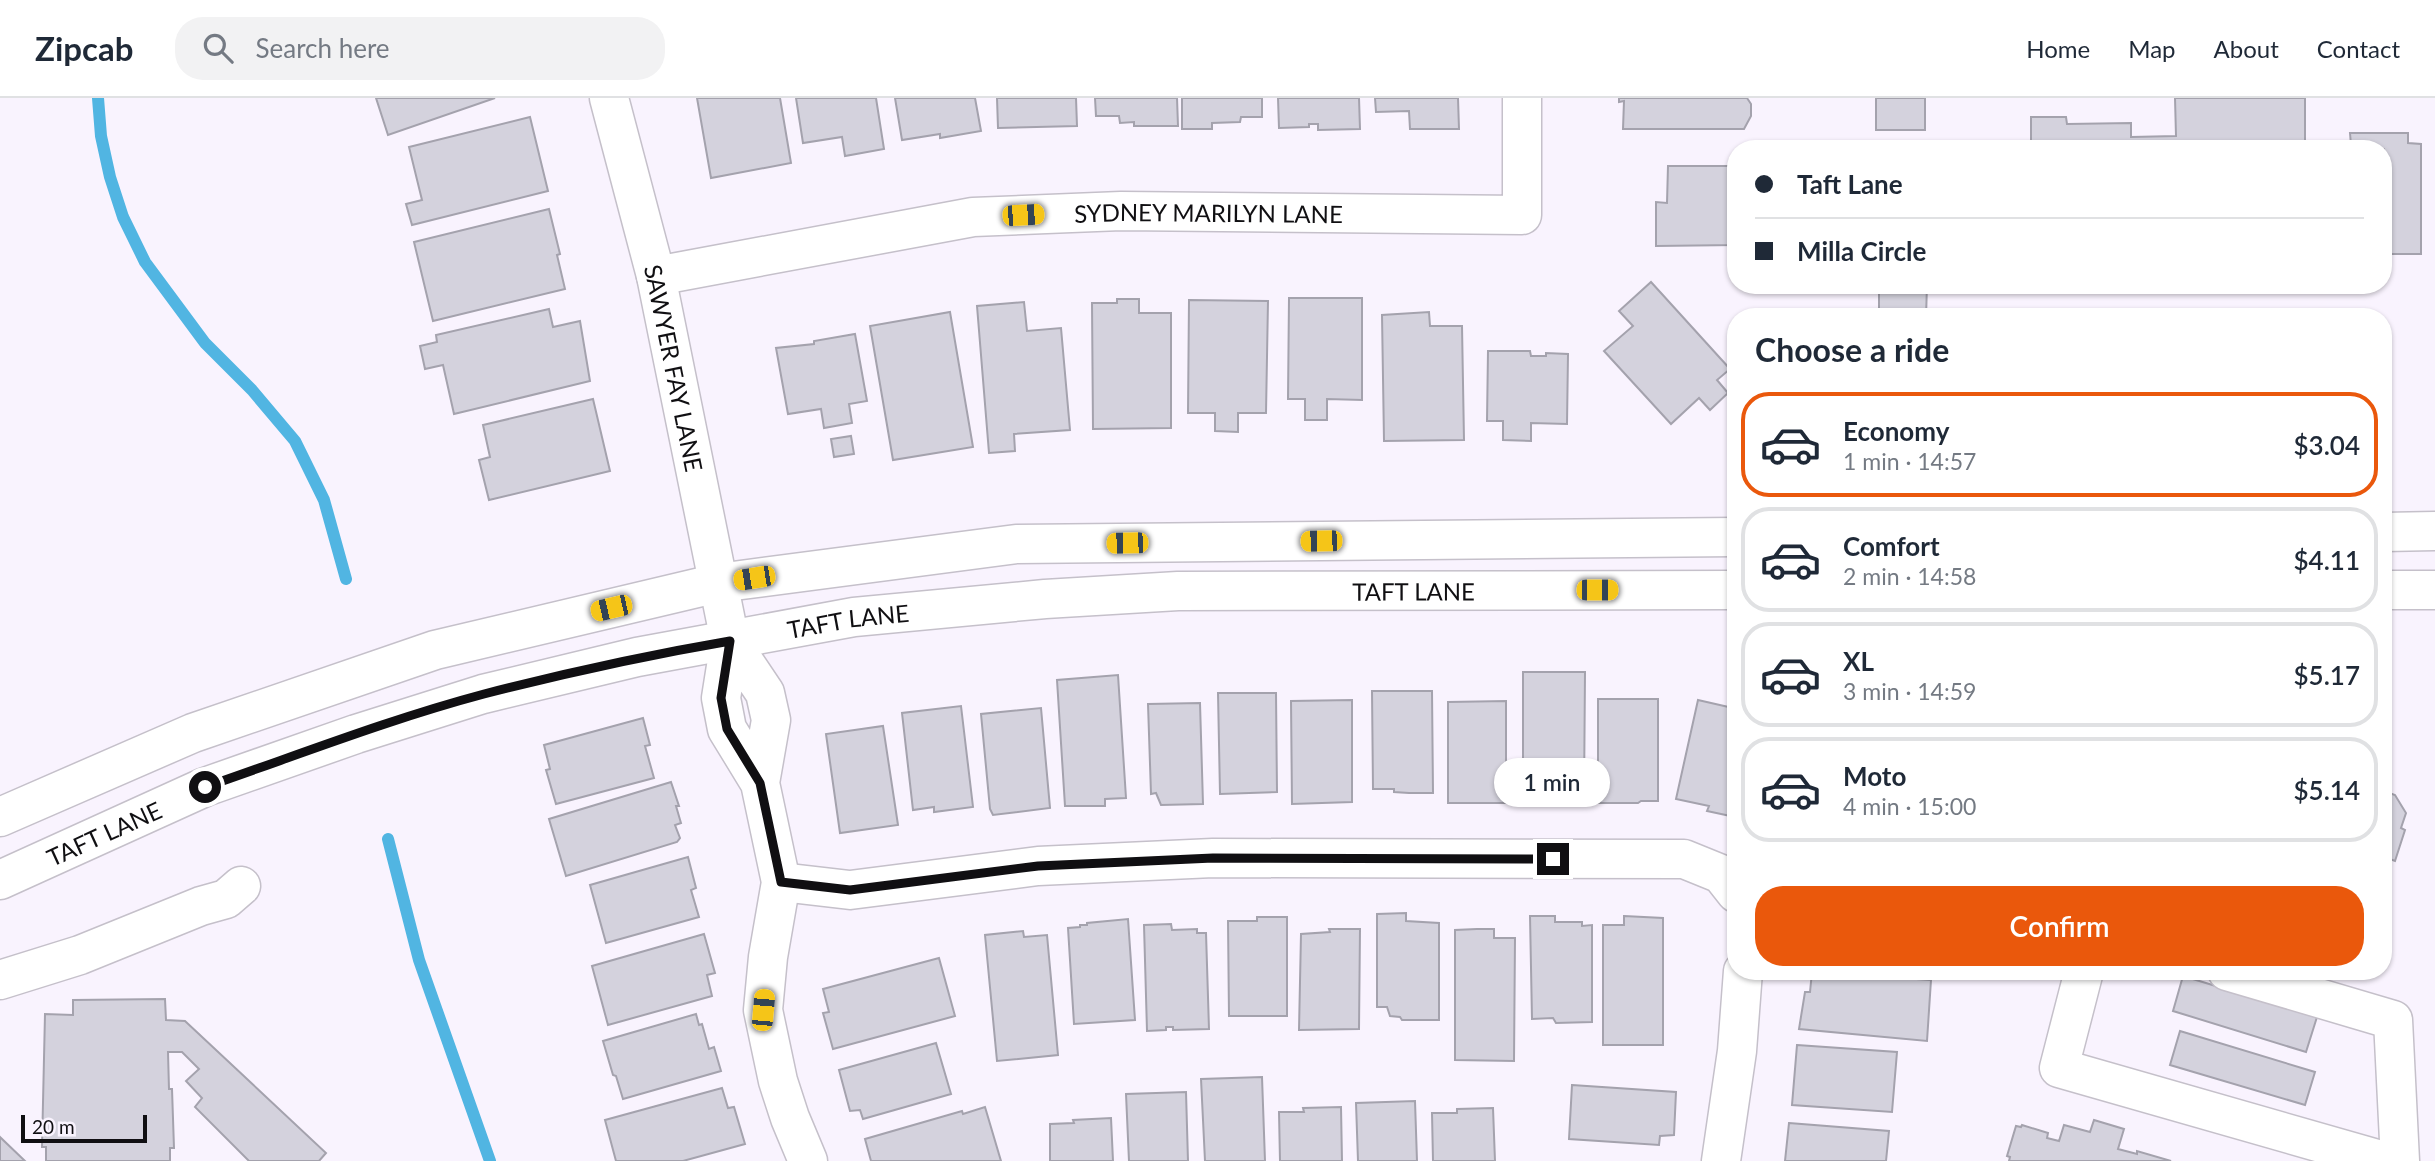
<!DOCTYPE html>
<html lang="en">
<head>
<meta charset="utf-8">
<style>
	:root { --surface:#fff; --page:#f2f2f3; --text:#1f2937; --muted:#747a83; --line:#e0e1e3; --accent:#ea580c }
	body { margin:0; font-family:Lato,sans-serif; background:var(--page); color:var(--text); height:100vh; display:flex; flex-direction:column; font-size:26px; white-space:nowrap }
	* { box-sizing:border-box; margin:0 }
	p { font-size:23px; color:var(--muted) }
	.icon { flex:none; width:38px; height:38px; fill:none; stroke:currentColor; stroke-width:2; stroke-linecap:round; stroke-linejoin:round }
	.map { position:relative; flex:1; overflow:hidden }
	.side { position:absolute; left:1727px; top:210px; width:665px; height:672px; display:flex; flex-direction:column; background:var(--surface); border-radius:28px; box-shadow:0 2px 5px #0004 }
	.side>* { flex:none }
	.banner { position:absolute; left:1727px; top:42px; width:665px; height:154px; border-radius:28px; box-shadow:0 2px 5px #0004; display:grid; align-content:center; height:154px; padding:0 28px; background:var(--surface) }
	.scale { position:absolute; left:21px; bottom:18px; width:126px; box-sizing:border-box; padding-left:7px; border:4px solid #100f12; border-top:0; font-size:19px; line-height:24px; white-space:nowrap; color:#100f12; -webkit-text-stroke:5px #f9f3fe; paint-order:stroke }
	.end { position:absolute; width:32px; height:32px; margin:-16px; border:9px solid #100f12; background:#fff; box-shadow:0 0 0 4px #fff }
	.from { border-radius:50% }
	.bubble { position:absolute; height:49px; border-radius:24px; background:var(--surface); box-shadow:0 2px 5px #0004; font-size:23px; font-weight:600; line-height:49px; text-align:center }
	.car { position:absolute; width:21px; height:42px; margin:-21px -10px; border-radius:9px; box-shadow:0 0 5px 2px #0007; background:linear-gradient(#f5c518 24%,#345 0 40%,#f5c518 0 76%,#345 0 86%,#f5c518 0) }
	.banner b { display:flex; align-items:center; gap:24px; height:66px; font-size:26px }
	.banner b+b { border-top:2px solid var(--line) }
	.banner i { width:18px; height:18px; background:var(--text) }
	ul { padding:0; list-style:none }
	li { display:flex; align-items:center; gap:21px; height:105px; margin:0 14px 10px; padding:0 14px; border:4px solid var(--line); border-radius:28px }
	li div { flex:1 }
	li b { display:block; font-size:26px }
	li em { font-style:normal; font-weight:600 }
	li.active { border-color:var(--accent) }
	li>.icon { width:63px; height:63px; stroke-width:1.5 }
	h2 { padding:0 28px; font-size:32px; line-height:84px }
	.action { display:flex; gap:14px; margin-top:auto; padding:14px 28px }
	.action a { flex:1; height:80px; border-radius:28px; background:var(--accent); color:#fff; font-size:28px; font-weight:600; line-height:80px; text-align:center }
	header { display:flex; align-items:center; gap:42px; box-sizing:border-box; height:98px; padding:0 35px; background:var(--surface); border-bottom:2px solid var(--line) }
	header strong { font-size:33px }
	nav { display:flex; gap:38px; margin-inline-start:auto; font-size:24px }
	.search { width:490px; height:63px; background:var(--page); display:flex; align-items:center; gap:18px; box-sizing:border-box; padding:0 24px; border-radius:28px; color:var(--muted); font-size:26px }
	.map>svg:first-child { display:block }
</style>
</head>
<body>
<header>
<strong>Zipcab</strong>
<div class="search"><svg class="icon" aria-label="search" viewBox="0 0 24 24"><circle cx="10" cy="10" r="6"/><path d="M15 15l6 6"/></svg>Search here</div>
<nav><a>Home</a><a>Map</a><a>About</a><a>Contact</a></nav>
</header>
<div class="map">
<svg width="2435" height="1063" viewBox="0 0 2435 1063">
	<rect width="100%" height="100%" fill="#f9f3fe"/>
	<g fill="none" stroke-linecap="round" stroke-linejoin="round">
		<g stroke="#51b5e2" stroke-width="12">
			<polyline points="98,0 101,38 110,79 123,119 145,164 205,245 252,292 295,343 324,402 346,481"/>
			<polyline points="388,741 419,862 490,1063"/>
		</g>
	</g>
	<g fill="#d4d2dd" stroke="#a4a2ad" stroke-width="2">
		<polygon points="376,0 495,0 388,37"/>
		<polygon points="697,0 780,0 791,65 711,80"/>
		<polygon points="796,0 876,0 884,51 845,58 842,39 803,45"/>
		<polygon points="895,0 975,0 981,33 940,40 940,36 902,42"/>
		<polygon points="997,0 1076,0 1077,28 998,30"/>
		<polygon points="1095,0 1177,0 1178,28 1134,28 1134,24 1120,25 1119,18 1096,18"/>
		<polygon points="1182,0 1262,0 1262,19 1241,19 1240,24 1212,25 1212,31 1182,31"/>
		<polygon points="1278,0 1359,0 1360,31 1318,32 1318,26 1309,26 1309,29 1279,30"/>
		<polygon points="1375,0 1458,0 1459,31 1410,31 1409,13 1376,14"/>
		<polygon points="1619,0 1747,0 1751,6 1751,18 1744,31 1623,31 1624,3 1619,4"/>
		<rect x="1876" y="0" width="49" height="32"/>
		<polygon points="2175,0 2305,0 2305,47 2351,47 2350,35 2408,35 2408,45 2421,46 2421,156 2384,156 2384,51 2031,51 2031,19 2066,19 2067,26 2131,25 2131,39 2176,38"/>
		<polygon points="530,19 548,93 412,127 406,106 422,102 409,49"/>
		<rect x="1880" y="45" width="48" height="6"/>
		<polygon points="1668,68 1736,68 1736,147 1656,148 1656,104 1667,105"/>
		<polygon points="549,111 560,156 557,157 565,191 433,223 414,144"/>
		<polygon points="1651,184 1730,271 1717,282 1728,295 1710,312 1699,300 1671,326 1604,253 1633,228 1619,213"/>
		<polygon points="1879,187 1927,187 1926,219 1879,219"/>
		<polygon points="1289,200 1362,200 1362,302 1327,301 1327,322 1305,322 1305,301 1288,301"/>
		<polygon points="1117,201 1139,201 1139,215 1171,215 1171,330 1093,331 1092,205 1117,205"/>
		<polygon points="1189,202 1268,203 1266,315 1238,315 1238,334 1215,333 1215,315 1188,315"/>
		<polygon points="1024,204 1027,233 1061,230 1070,332 1014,336 1015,353 989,355 977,208"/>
		<polygon points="549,211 553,229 580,223 590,283 454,316 443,267 425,271 420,248 437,244 436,237"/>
		<polygon points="950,214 973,349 893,362 870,228"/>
		<polygon points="1429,214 1430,228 1462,228 1464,342 1384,343 1382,217"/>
		<polygon points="855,236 867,303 849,306 852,325 824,330 821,311 788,316 776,250 814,246 814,243"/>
		<polygon points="1488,253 1530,253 1531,258 1546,258 1546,255 1568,256 1567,326 1531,325 1531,343 1503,342 1503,323 1487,323"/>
		<polygon points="593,301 610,373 489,402 479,362 490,359 483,327"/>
		<polygon points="851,338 854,356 834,359 831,341"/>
		<polygon points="1523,574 1585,574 1584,700 1546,700 1546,695 1523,695"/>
		<polygon points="1118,577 1126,700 1105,701 1105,708 1065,708 1057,582"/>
		<polygon points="1372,593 1432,593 1433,695 1409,695 1394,694 1394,691 1373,691"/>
		<polygon points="1218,595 1276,595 1277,694 1220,696"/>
		<polygon points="1598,601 1658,601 1658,703 1641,703 1638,705 1598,705"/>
		<polygon points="1352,602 1352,704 1292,706 1291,603"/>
		<polygon points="1698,602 1733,610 1732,614 1736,615 1735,719 1707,713 1709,708 1676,701"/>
		<polygon points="1506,603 1506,705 1448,705 1448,604"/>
		<polygon points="1200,605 1203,706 1161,707 1156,695 1151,696 1148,606"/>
		<polygon points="961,608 973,709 934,714 934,709 913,712 902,615"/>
		<polygon points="1041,610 1050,710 993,717 990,711 981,616"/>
		<polygon points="643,620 650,647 645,648 654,680 556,706 546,672 550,671 544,647"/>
		<polygon points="883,628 898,727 840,735 826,636"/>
		<polygon points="671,684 679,708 676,708 681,725 675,727 680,740 677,744 566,778 549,721"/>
		<polygon points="2384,693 2395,697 2406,715 2401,730 2405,732 2395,763 2390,761 2387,769 2384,768"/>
		<polygon points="688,759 696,790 691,792 699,819 606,845 590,787"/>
		<polygon points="1406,815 1406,823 1439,825 1439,922 1402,922 1400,919 1390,918 1387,909 1377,909 1377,816"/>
		<polygon points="1530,818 1555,818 1555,824 1582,824 1582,828 1592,827 1592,924 1556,925 1553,920 1532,921"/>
		<polygon points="1624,818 1663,820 1663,947 1603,947 1603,827 1624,827"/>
		<polygon points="1257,819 1287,819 1287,918 1229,918 1228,823 1257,823"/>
		<polygon points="1128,821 1135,922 1074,926 1068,830 1080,829 1080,827 1087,827 1087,825"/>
		<polygon points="1171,826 1172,832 1197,831 1197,835 1206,835 1209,931 1173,932 1173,929 1166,929 1166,932 1147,933 1144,827"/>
		<polygon points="1329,831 1360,831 1359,931 1299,932 1301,836 1330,834"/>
		<polygon points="1477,831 1494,831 1494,840 1515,840 1514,963 1455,962 1455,832"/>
		<polygon points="1023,833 1024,839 1047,837 1058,957 997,963 985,837"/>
		<polygon points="704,836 715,875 707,877 712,898 608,927 592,868"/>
		<polygon points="939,860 955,918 833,951 823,915 829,914 823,891"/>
		<polygon points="1812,874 1931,882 1927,943 1799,931 1805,894 1810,894"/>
		<polygon points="2183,878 2317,919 2306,954 2173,913"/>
		<polygon points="165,901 166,922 185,923 326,1055 319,1063 249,1063 195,1009 202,1000 186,983 199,971 182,954 168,954 169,991 172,991 174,1050 170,1050 170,1063 46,1063 46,1049 42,1049 45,916 73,917 73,902"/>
		<polygon points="696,916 699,927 702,926 709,951 714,949 721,973 623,1001 616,978 613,977 603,943"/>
		<polygon points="2180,933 2315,974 2305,1007 2170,967"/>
		<polygon points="936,945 951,996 863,1021 860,1012 850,1013 839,972"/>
		<polygon points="1797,947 1897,954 1892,1014 1792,1007"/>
		<polygon points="1262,979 1265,1063 1205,1063 1201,981"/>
		<polygon points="1572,987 1676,994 1674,1037 1660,1038 1659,1047 1569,1041"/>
		<polygon points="722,990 728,1010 734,1009 745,1046 683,1063 616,1063 605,1022"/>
		<polygon points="1186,994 1188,1063 1129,1063 1126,996"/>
		<polygon points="1415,1003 1417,1063 1358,1063 1356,1005"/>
		<polygon points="985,1009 1001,1063 871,1063 865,1041 962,1013 963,1016"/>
		<polygon points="1341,1009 1342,1063 1280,1063 1279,1014 1304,1014 1303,1010"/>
		<polygon points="1493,1010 1495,1063 1433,1063 1432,1015 1457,1015 1457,1011"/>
		<polygon points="1111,1020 1113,1063 1050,1063 1050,1026 1074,1025 1073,1022"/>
		<polygon points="2094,1022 2124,1031 2118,1051 2137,1056 2137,1053 2171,1063 2009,1063 2010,1059 2007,1058 2016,1028 2021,1029 2022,1027 2048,1035 2047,1040 2059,1043 2064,1027 2090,1034"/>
		<polygon points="1789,1025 1889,1033 1886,1063 1785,1063"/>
		<polygon points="0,1039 25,1063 0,1063"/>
	</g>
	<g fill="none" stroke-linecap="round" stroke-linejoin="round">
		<defs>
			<g id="minor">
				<path id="s1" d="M609 0 656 178 730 543"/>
				<path id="s2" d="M656 178 973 119 1121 113 1522 117V0"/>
				<polyline points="2384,434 2435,433"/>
				<polyline points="2384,492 2435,492"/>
				<polyline points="760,685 771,622 765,595 730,543 721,600 727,631 760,685 781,784 768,859 763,912 778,983 790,1020 808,1063"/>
				<polyline points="0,719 193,635 435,552 718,485 1016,446 1736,439"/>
				<path id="s3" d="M0 782 205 689 356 636 483 596 637 559 854 519 1045 501 1178 493 1736 492"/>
				<polyline points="781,784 850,792 1038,768 1213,760 1684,761 1721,776 1736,795"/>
				<polyline points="2084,873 2059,970 2384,1063"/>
				<polyline points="2227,873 2393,922 2400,1063"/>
				<polyline points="0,882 80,857 201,808 226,801 241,788"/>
				<polyline points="1721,1063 1737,953 1743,873"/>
			</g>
		</defs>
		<use href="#minor" stroke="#c5c0ca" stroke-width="41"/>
		<use href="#minor" stroke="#fff" stroke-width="38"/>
	</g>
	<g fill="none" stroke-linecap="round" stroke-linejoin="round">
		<path stroke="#100f12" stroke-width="9" d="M205 689C298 657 390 621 484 596 566 575 648 557 730 543L721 600 727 631 760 685 781 784 850 792 1038 768 1213 760 1553 761"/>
	</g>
	<g text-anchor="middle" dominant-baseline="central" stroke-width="5" stroke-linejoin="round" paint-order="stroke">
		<g font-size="24" fill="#100f12" stroke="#f9f3fe">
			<text stroke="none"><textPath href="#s2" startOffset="558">SYDNEY MARILYN LANE</textPath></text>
			<text stroke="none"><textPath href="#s1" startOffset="278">SAWYER FAY LANE</textPath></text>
			<text stroke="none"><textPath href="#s3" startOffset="1458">TAFT LANE</textPath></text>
			<text stroke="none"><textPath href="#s3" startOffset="891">TAFT LANE</textPath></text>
			<text stroke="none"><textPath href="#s3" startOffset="114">TAFT LANE</textPath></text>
		</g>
	</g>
</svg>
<div class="scale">20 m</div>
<i class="end from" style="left:205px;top:689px"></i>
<i class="end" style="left:1553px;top:761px"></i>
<div class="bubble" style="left:1494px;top:660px;width:116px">1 min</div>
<i class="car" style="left:1023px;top:117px;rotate:87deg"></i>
<i class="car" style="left:1321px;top:443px;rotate:269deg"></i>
<i class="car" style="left:1127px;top:445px;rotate:269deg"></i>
<i class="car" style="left:754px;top:480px;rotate:261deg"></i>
<i class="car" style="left:1597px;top:492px;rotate:90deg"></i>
<i class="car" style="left:611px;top:510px;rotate:257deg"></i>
<i class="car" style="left:763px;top:912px;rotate:5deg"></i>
<div class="banner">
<b><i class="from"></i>Taft Lane</b>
<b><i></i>Milla Circle</b>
</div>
<section class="side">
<h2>Choose a ride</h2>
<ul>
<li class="active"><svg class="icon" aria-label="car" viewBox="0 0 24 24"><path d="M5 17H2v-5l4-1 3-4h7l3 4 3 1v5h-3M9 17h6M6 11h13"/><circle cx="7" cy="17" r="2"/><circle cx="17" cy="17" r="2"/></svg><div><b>Economy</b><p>1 min · 14:57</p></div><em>$3.04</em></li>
<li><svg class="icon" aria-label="car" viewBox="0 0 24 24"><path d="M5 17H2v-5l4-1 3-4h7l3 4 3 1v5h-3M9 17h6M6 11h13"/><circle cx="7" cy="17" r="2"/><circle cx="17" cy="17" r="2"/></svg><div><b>Comfort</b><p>2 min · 14:58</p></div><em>$4.11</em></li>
<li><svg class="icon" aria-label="car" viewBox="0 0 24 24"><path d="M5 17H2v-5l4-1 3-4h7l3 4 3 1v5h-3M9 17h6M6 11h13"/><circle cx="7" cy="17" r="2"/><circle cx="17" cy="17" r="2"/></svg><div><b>XL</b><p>3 min · 14:59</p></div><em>$5.17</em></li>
<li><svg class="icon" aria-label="car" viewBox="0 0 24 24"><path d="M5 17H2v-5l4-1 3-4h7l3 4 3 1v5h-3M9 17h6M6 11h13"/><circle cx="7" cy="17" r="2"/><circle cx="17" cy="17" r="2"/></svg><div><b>Moto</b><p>4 min · 15:00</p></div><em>$5.14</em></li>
</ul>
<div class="action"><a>Confirm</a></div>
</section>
</div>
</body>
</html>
